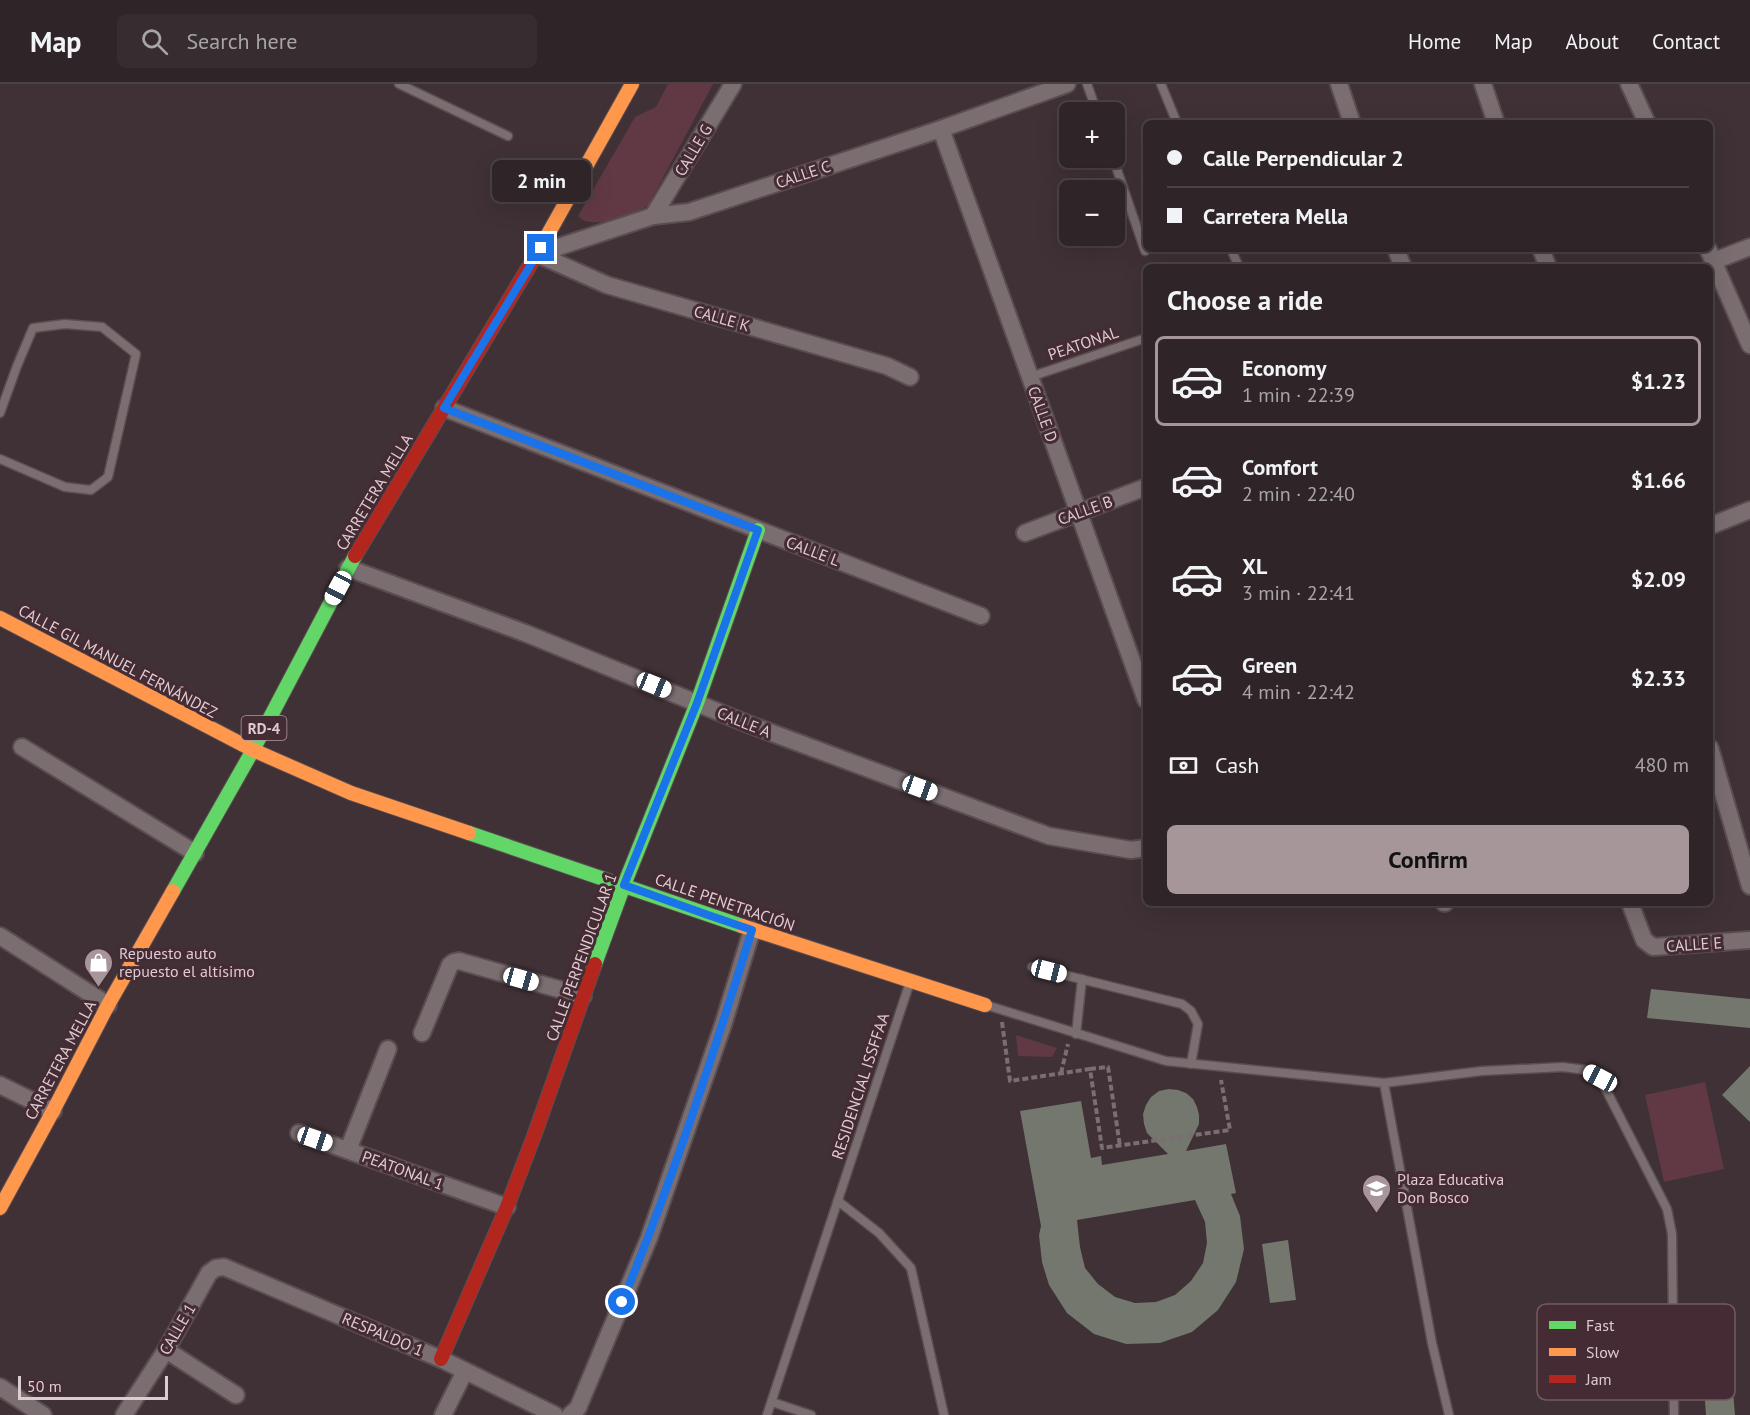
<!DOCTYPE html>
<html lang="en">
<head>
<meta charset="utf-8">
<style>
	:root { --surface:#2f2528; --page:#372d30; --text:#f1f3f6; --muted:#a7a5a8; --line:#4a4245; --accent:#a6969a }
	body { margin:0; font-family:"PT Sans",sans-serif; background:var(--page); color:var(--text); height:100vh; display:flex; flex-direction:column; font-size:22px; white-space:nowrap }
	* { box-sizing:border-box; margin:0 }
	p { font-size:20px; color:var(--muted) }
	.icon { flex:none; width:33px; height:33px; fill:none; stroke:currentColor; stroke-width:2; stroke-linecap:round; stroke-linejoin:round }
	.map { position:relative; flex:1; overflow:hidden }
	.side { position:absolute; left:1143px; top:180px; width:570px; height:642px; display:flex; flex-direction:column; background:var(--surface); border-radius:9px; box-shadow:0 6px 24px #0002,0 0 0 2px var(--line) }
	.side>* { flex:none }
	.guide { position:absolute; left:1143px; top:36px; width:570px; height:132px; border-radius:9px; box-shadow:0 6px 24px #0002,0 0 0 2px var(--line); display:grid; align-content:center; height:132px; padding:0 24px; background:var(--surface) }
	.buttons { position:absolute; left:1059px; top:18px; display:grid; gap:12px }
	.buttons a { display:grid; place-items:center; width:66px; height:66px; border-radius:9px; background:var(--surface); box-shadow:0 6px 24px #0002,0 0 0 2px var(--line); font-size:30px }
	.scale { position:absolute; left:18px; bottom:15px; width:150px; box-sizing:border-box; padding-left:6px; border:3px solid #deccd1; border-top:0; font-size:16px; line-height:21px; white-space:nowrap; color:#deccd1; -webkit-text-stroke:4px #452b33; paint-order:stroke }
	.end { position:absolute; width:27px; height:27px; margin:-14px; border:8px solid #1a73e8; background:#fff; box-shadow:0 0 0 3px #fff }
	.from { border-radius:50% }
	.bubble { position:absolute; height:42px; border-radius:9px; background:var(--surface); box-shadow:0 6px 24px #0002,0 0 0 2px var(--line); font-size:20px; font-weight:700; line-height:42px; text-align:center }
	.car { position:absolute; width:18px; height:36px; margin:-18px -9px; border-radius:8px; box-shadow:0 0 4px 2px #0007; background:linear-gradient(#fff 24%,#345 0 40%,#fff 0 76%,#345 0 86%,#fff 0) }
	.guide b { display:flex; align-items:center; gap:21px; height:57px; font-size:22px }
	.guide b+b { border-top:2px solid var(--line) }
	.guide i { width:15px; height:15px; background:var(--text) }
	ul { padding:0; list-style:none }
	li { display:flex; align-items:center; gap:18px; height:90px; margin:0 12px 9px; padding:0 12px; border:3px solid transparent; border-radius:9px }
	li div { flex:1 }
	li b { display:block; font-size:22px }
	li em { font-style:normal; font-weight:700 }
	li.current { border-color:var(--accent) }
	li>.icon { width:54px; height:54px; stroke-width:1.5 }
	h2 { padding:0 24px; font-size:27px; line-height:72px }
	.pay { display:flex; align-items:center; gap:15px; height:66px; padding:0 24px; font-size:22px }
	.pay p { margin-inline-start:auto }
	.button { display:flex; gap:12px; margin-top:auto; padding:12px 24px }
	.button a { flex:1; height:69px; border-radius:9px; background:var(--accent); color:#111; font-size:24px; font-weight:700; line-height:69px; text-align:center }
	header { display:flex; align-items:center; gap:36px; box-sizing:border-box; height:84px; padding:0 30px; background:var(--surface); border-bottom:2px solid var(--line) }
	header strong { font-size:28px }
	nav { display:flex; gap:33px; margin-inline-start:auto; font-size:21px }
	.search { width:420px; height:54px; background:var(--page); display:flex; align-items:center; gap:15px; box-sizing:border-box; padding:0 21px; border-radius:9px; color:var(--muted); font-size:22px }
	.map>svg:first-child { display:block }
</style>
</head>
<body>
<header>
<strong>Map</strong>
<div class="search"><svg class="icon" aria-label="search" viewBox="0 0 24 24"><circle cx="10" cy="10" r="6"/><path d="M15 15l6 6"/></svg>Search here</div>
<nav><a>Home</a><a>Map</a><a>About</a><a>Contact</a></nav>
</header>
<div class="map">
<svg width="1750" height="1331" viewBox="0 0 1750 1331">
	<rect width="100%" height="100%" fill="#3f3135"/>
	<g fill="#613945">
		<path d="M668 0H713L648 122C633 130 591 148 578 132L635 33 656 23Z"/>
		<polygon points="1016,951 1057,964 1052,973 1018,972"/>
		<polygon points="1705,998 1724,1085 1664,1098 1645,1011"/>
	</g>
	<g fill="#73776e" fill-rule="evenodd">
		<polygon points="1651,905 1750,915 1750,944 1647,934"/>
		<polygon points="1750,982 1750,1038 1722,1011"/>
		<path d="M1169 1005 1178 1006 1186 1009 1193 1015 1197 1023 1199 1031V1040L1186 1067 1226 1060 1236 1109 1231 1110 1240 1132 1244 1165 1236 1198 1218 1226 1192 1248 1160 1259 1126 1260 1094 1250 1067 1229 1049 1201 1042 1178 1039 1151 1041 1142 1020 1027 1081 1017 1091 1074 1101 1072 1102 1081 1168 1070 1147 1049 1144 1040 1143 1030 1146 1021 1151 1013 1159 1007ZM1195 1116 1205 1138 1207 1159 1203 1179 1191 1197 1175 1211 1156 1218 1135 1219 1115 1213 1098 1200 1085 1184 1080 1163 1077 1136Z"/>
		<polygon points="1288,1156 1296,1216 1270,1219 1262,1160"/>
		<polygon points="1729,1261 1735,1331 1706,1331 1701,1263"/>
	</g>
	<g fill="none" stroke-linecap="round" stroke-linejoin="round">
		<defs>
			<g id="lane">
				<polyline points="399,0 508,52"/>
				<polyline points="1087,0 1097,28"/>
				<polyline points="1161,0 1177,39"/>
				<polyline points="1113,74 1145,167"/>
				<polyline points="1231,165 1239,183"/>
				<polyline points="1030,293 1146,254"/>
				<polyline points="0,329 17,282 33,244 65,240 102,243 136,270 108,393 91,406 65,403 0,375"/>
				<polyline points="1032,883 1182,920 1191,927 1198,940 1191,980"/>
				<polyline points="986,921 1166,977 1384,999 1482,987 1563,983 1586,986 1600,994 1667,1125 1672,1150 1674,1331"/>
				<polyline points="1076,950 1082,895"/>
				<polyline points="1384,999 1432,1259 1449,1331"/>
				<polyline points="838,1117 879,1149 911,1184 944,1331"/>
				<polyline points="772,1318 811,1331"/>
				<polyline points="767,1331 910,898"/>
			</g>
			<g id="street">
				<polyline points="1339,0 1352,39"/>
				<polyline points="1483,0 1496,39"/>
				<polyline points="1629,0 1647,39"/>
				<polyline points="941,45 1146,616"/>
				<polyline points="653,132 733,0"/>
				<polyline points="1396,165 1403,183"/>
				<polyline points="1541,165 1548,183"/>
				<polyline points="1708,165 1750,261"/>
				<polyline points="537,170 653,132 689,128 941,45 1067,0"/>
				<polyline points="537,170 607,201 887,282 910,293"/>
				<polyline points="1714,177 1750,163"/>
				<polyline points="444,324 981,532"/>
				<polyline points="1710,442 1750,426"/>
				<polyline points="1025,449 1146,403"/>
				<polyline points="348,484 525,549 748,640 1049,752 1131,766 1146,764"/>
				<polyline points="22,663 195,769"/>
				<polyline points="1710,664 1750,802"/>
				<polyline points="1444,819 1445,819"/>
				<polyline points="1630,819 1644,856 1653,863 1750,856"/>
				<polyline points="0,852 108,921"/>
				<polyline points="422,949 450,881 454,878 459,877 583,912"/>
				<polyline points="0,1001 53,1027"/>
				<polyline points="299,1049 507,1123"/>
				<polyline points="348,1066 388,965"/>
				<polyline points="166,1266 236,1311"/>
				<polyline points="0,1303 43,1331"/>
				<polyline points="124,1331 166,1266 209,1189 216,1184 224,1183 441,1275 555,1331"/>
				<polyline points="443,1331 465,1287"/>
				<polyline points="570,1331 578,1324 649,1154 723,941 752,846"/>
			</g>
			<g id="fast">
				<polyline points="469,749 742,842"/>
				<polyline points="173,807 253,666 355,472"/>
				<polyline points="595,880 624,801 697,619 758,446"/>
			</g>
			<g id="slow">
				<polyline points="542,161 632,0"/>
				<polyline points="0,534 253,666 351,709 469,749"/>
				<polyline points="742,842 985,921"/>
				<polyline points="0,1124 53,1027 108,921 173,807"/>
			</g>
			<g id="jam">
				<polyline points="355,472 542,161"/>
				<polyline points="441,1275 507,1123 534,1052 595,880"/>
			</g>
		</defs>
		<use href="#lane" stroke="#5a4d51" stroke-width="11"/>
		<use href="#street" stroke="#5a4d51" stroke-width="20"/>
		<use href="#fast" stroke="#5a4d51" stroke-width="16"/>
		<use href="#slow" stroke="#5a4d51" stroke-width="16"/>
		<use href="#jam" stroke="#5a4d51" stroke-width="16"/>
		<g stroke="#7a6e72" stroke-width="4" stroke-dasharray="6 3" stroke-linecap="butt">
			<polyline points="1002,938 1010,997 1090,985 1102,1064 1230,1046 1221,996"/>
			<polyline points="1090,985 1108,983 1120,1062"/>
			<polyline points="1061,989 1068,960"/>
		</g>
		<use href="#lane" stroke="#7a6e71" stroke-width="8"/>
		<use href="#street" stroke="#7a6e71" stroke-width="16"/>
		<use href="#fast" stroke="#63d668" stroke-width="14"/>
		<use href="#slow" stroke="#ff974d" stroke-width="14"/>
		<use href="#jam" stroke="#b3261e" stroke-width="14"/>
	</g>
	<g fill="none" stroke-linecap="round" stroke-linejoin="round">
		<path stroke="#1a73e8" stroke-width="8" d="M541 164 444 324 758 446 697 619 624 801 708 831 752 846C713 971 673 1096 622 1218"/>
	</g>
	<defs>
		<symbol id="shop-pin" viewBox="-11 -11 22 30"><path d="M0 17L-7.5 6A9.5 9.5 0 1 1 7.5 6Z" fill="#a6969a" stroke="#452b33"/><path d="M-5-2.5h2.3a2.7 3.5 0 0 1 5.4 0H5L5.5 6h-11ZM-1.5-2.5h3a1.5 2.3 0 0 0-3 0Z" fill="#fff"/></symbol>
		<symbol id="school-pin" viewBox="-11 -11 22 30"><path d="M0 17L-7.5 6A9.5 9.5 0 1 1 7.5 6Z" fill="#a6969a" stroke="#452b33"/><path d="M0-5L7-2L0 1L-7-2ZM-4 1L0 2.5L4 1V4Q0 6-4 4Z" fill="#fff"/></symbol>
	</defs>
	<g fill-rule="evenodd">
		<use href="#shop-pin" x="82" y="862" width="33" height="45"/>
		<use href="#school-pin" x="1360" y="1088" width="33" height="45"/>
	</g>
	<g text-anchor="middle" dominant-baseline="central" stroke-width="6" stroke-linejoin="round" paint-order="stroke">
		<rect fill="#452b33" stroke="#b09ca2" stroke-width="1.5" x="241.5" y="632" width="45" height="24" rx="4.5"/>
		<g font-size="15" font-weight="bold" fill="#deccd1">
			<text x="264" y="644">RD-4</text>
		</g>
		<g font-size="16" fill="#deccd1" stroke="#452b33">
			<text transform="translate(693 66) rotate(-59)">CALLE G</text>
			<text transform="translate(803 90) rotate(-18)">CALLE C</text>
			<text transform="translate(722 234) rotate(16)">CALLE K</text>
			<text transform="translate(1083 259) rotate(-19)">PEATONAL</text>
			<text transform="translate(1043 330) rotate(70)">CALLE D</text>
			<text transform="translate(374 408) rotate(-59)">CARRETERA MELLA</text>
			<text transform="translate(1085 426) rotate(-20)">CALLE B</text>
			<text transform="translate(813 467) rotate(21)">CALLE L</text>
			<text transform="translate(118 577) rotate(28)">CALLE GIL MANUEL FERNÁNDEZ</text>
			<text transform="translate(744 638) rotate(22)">CALLE A</text>
			<text transform="translate(725 818) rotate(19)">CALLE PENETRACIÓN</text>
			<text transform="translate(1694 860) rotate(-4)">CALLE E</text>
			<text transform="translate(581 873) rotate(-70)">CALLE PERPENDICULAR 1</text>
			<text transform="translate(60 976) rotate(-62)">CARRETERA MELLA</text>
			<text transform="translate(860 1002) rotate(-72)">RESIDENCIAL ISSFFAA</text>
			<text transform="translate(403 1086) rotate(20)">PEATONAL 1</text>
			<text transform="translate(177 1245) rotate(-60)">CALLE 1</text>
			<text transform="translate(383 1250) rotate(23)">RESPALDO 1</text>
		</g>
		<g font-size="16" fill="#deccd1" stroke="#452b33" text-anchor="start">
			<text x="119" y="869">Repuesto auto<tspan x="119" dy="18">repuesto el altísimo</tspan></text>
			<text x="1397" y="1095">Plaza Educativa<tspan x="1397" dy="18">Don Bosco</tspan></text>
		</g>
	</g>
	<rect x="1537" y="1220" width="198" height="96" rx="9" fill="#452b33" stroke="#735b62" stroke-width="1.5"/>
	<rect x="1549" y="1237" width="27" height="8" fill="#63d668"/>
	<rect x="1549" y="1264" width="27" height="8" fill="#ff974d"/>
	<rect x="1549" y="1291" width="27" height="8" fill="#b3261e"/>
	<g font-size="16" fill="#deccd1">
		<text x="1586" y="1247">Fast</text>
		<text x="1586" y="1274">Slow</text>
		<text x="1586" y="1301">Jam</text>
	</g>
</svg>
<div class="buttons">
<a>+</a>
<a>−</a>
</div>
<div class="scale">50 m</div>
<i class="end from" style="left:622px;top:1218px"></i>
<i class="end" style="left:541px;top:164px"></i>
<div class="bubble" style="left:492px;top:76px;width:99px">2 min</div>
<i class="car" style="left:338px;top:504px;rotate:208deg"></i>
<i class="car" style="left:654px;top:601px;rotate:112deg"></i>
<i class="car" style="left:920px;top:704px;rotate:110deg"></i>
<i class="car" style="left:1049px;top:887px;rotate:104deg"></i>
<i class="car" style="left:521px;top:895px;rotate:106deg"></i>
<i class="car" style="left:1600px;top:994px;rotate:298deg"></i>
<i class="car" style="left:315px;top:1055px;rotate:109deg"></i>
<div class="guide">
<b><i class="from"></i>Calle Perpendicular 2</b>
<b><i></i>Carretera Mella</b>
</div>
<section class="side">
<h2>Choose a ride</h2>
<ul>
<li class="current"><svg class="icon" aria-label="car" viewBox="0 0 24 24"><path d="M5 17H2v-5l4-1 3-4h7l3 4 3 1v5h-3M9 17h6M6 11h13"/><circle cx="7" cy="17" r="2"/><circle cx="17" cy="17" r="2"/></svg><div><b>Economy</b><p>1 min · 22:39</p></div><em>$1.23</em></li>
<li><svg class="icon" aria-label="car" viewBox="0 0 24 24"><path d="M5 17H2v-5l4-1 3-4h7l3 4 3 1v5h-3M9 17h6M6 11h13"/><circle cx="7" cy="17" r="2"/><circle cx="17" cy="17" r="2"/></svg><div><b>Comfort</b><p>2 min · 22:40</p></div><em>$1.66</em></li>
<li><svg class="icon" aria-label="car" viewBox="0 0 24 24"><path d="M5 17H2v-5l4-1 3-4h7l3 4 3 1v5h-3M9 17h6M6 11h13"/><circle cx="7" cy="17" r="2"/><circle cx="17" cy="17" r="2"/></svg><div><b>XL</b><p>3 min · 22:41</p></div><em>$2.09</em></li>
<li><svg class="icon" aria-label="car" viewBox="0 0 24 24"><path d="M5 17H2v-5l4-1 3-4h7l3 4 3 1v5h-3M9 17h6M6 11h13"/><circle cx="7" cy="17" r="2"/><circle cx="17" cy="17" r="2"/></svg><div><b>Green</b><p>4 min · 22:42</p></div><em>$2.33</em></li>
</ul>
<div class="pay"><svg class="icon" aria-label="cash" viewBox="0 0 24 24"><path d="M3 7h18v10H3z"/><circle cx="12" cy="12" r="2"/></svg>Cash<p>480 m</p></div>
<div class="button"><a>Confirm</a></div>
</section>
</div>
</body>
</html>
